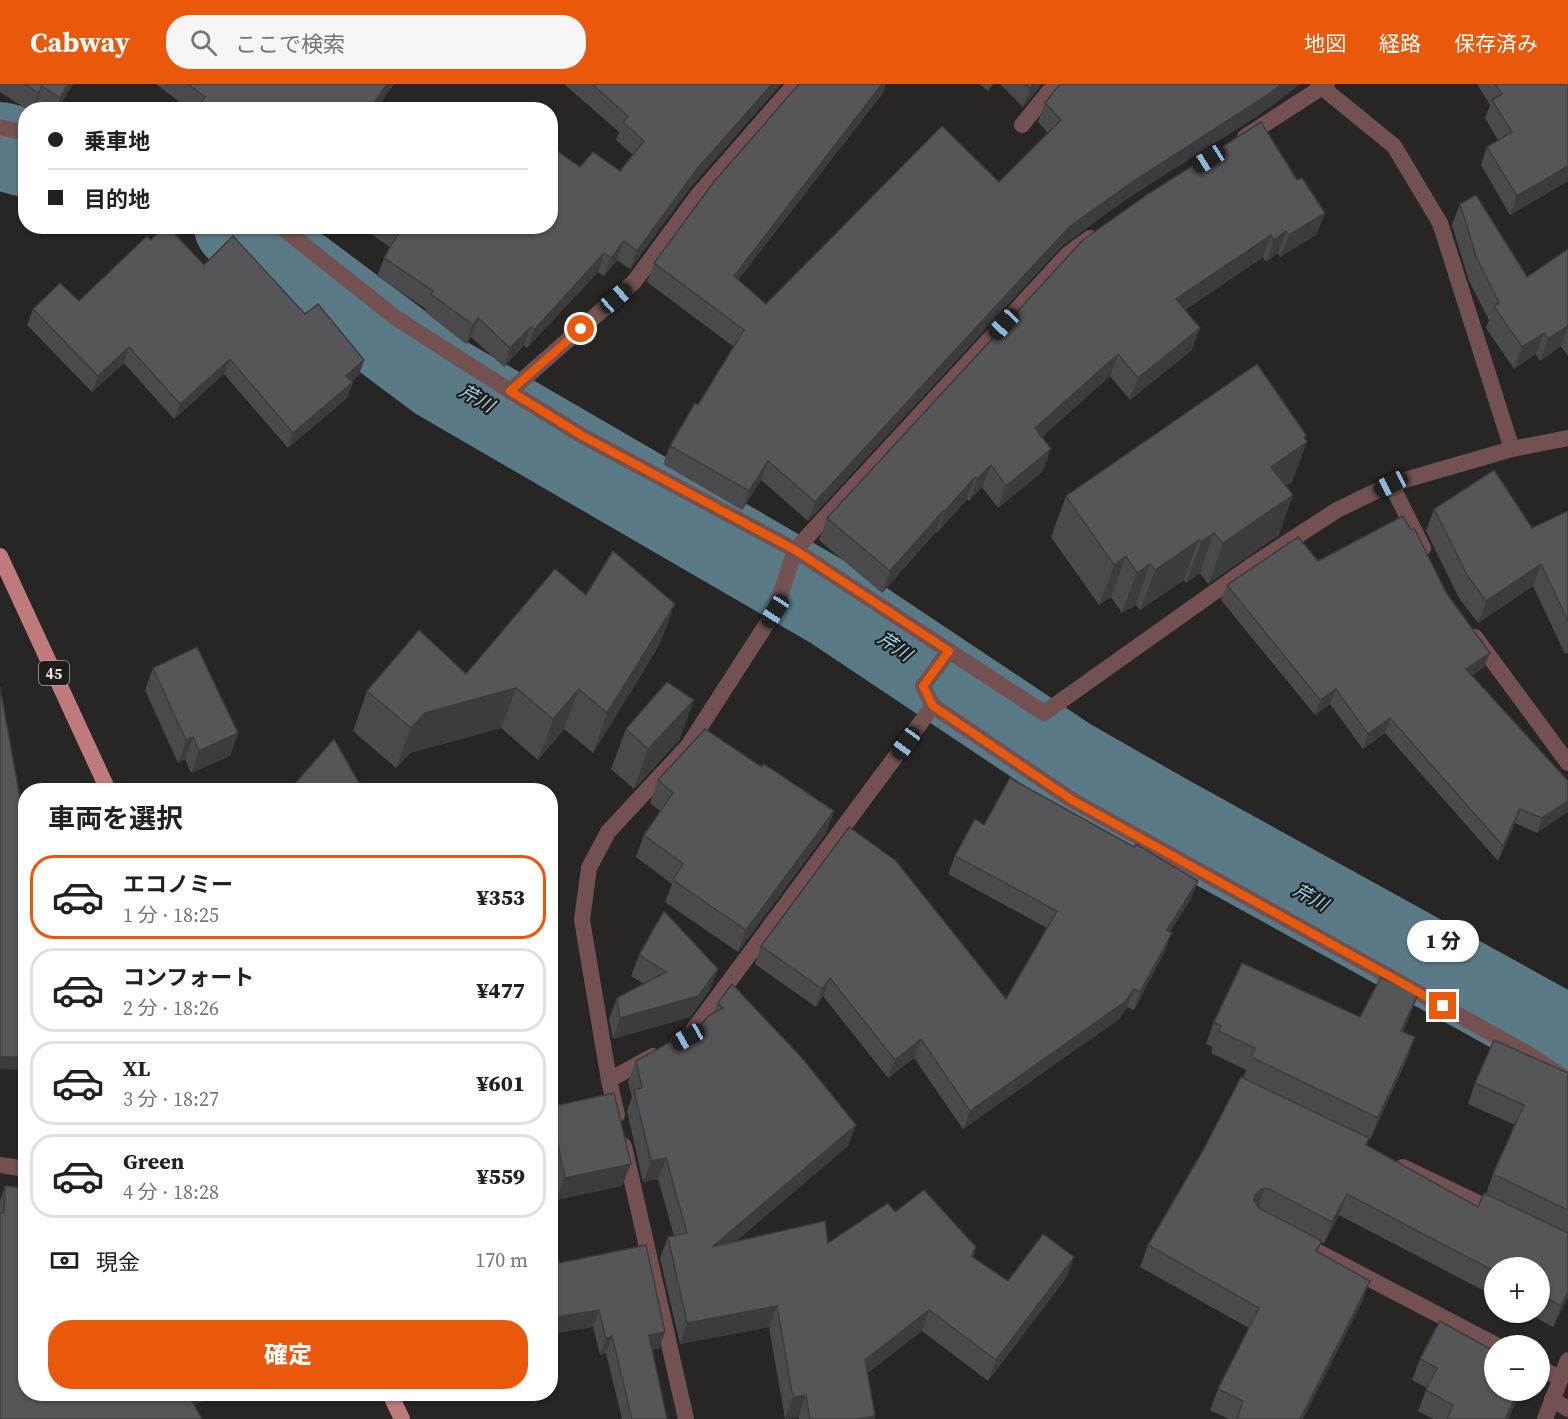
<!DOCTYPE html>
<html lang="ja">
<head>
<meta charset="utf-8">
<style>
	:root { --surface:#fff; --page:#f6f6f6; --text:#202124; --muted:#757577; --line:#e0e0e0; --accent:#ea580c }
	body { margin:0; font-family:"Source Serif 4","Noto Sans JP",serif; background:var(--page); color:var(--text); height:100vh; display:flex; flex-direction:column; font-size:22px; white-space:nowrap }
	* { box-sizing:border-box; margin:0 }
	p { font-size:20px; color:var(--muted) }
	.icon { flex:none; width:33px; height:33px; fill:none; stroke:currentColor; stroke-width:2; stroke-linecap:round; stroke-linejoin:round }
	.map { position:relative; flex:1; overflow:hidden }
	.details { position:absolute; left:18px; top:699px; width:540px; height:618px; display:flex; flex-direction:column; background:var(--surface); border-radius:24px; box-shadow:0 2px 4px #0004 }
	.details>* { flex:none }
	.hud { position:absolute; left:18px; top:18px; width:540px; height:132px; border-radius:24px; box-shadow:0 2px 4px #0004; display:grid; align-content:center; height:132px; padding:0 30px; background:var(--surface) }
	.controls { position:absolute; left:1484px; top:1173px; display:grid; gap:12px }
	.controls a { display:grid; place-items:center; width:66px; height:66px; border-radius:50%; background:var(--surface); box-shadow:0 2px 4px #0004; font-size:30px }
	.end { position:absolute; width:27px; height:27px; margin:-14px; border:8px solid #ea580c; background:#fff; box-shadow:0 0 0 3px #fff }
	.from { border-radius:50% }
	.bubble { position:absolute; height:42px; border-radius:21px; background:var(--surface); box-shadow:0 2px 4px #0004; font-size:20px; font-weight:800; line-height:42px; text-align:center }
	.car { position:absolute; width:18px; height:36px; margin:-18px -9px; border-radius:8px; box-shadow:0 0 4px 2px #0007; background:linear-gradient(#222 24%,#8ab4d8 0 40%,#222 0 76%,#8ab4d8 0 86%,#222 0) }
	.hud b { display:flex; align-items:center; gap:21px; height:57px; font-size:22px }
	.hud b+b { border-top:2px solid var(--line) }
	.hud i { width:15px; height:15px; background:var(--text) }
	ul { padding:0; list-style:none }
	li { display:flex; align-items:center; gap:18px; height:84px; margin:0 12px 9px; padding:0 18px; border:3px solid var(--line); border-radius:24px }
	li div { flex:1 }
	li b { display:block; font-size:22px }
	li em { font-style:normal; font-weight:800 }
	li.current { border-color:var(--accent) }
	li>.icon { width:54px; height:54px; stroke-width:1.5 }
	h2 { padding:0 30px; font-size:27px; line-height:72px }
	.pay { display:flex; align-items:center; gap:15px; height:66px; padding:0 30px; font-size:22px }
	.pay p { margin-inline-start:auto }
	.button { display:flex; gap:12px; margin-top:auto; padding:12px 30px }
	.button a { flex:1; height:69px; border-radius:24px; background:var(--accent); color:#fff; font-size:24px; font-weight:800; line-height:69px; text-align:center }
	header { display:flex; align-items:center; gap:36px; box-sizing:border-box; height:84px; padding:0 30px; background:var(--accent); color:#fff }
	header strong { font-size:28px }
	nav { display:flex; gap:33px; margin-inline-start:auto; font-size:21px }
	.search { width:420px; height:54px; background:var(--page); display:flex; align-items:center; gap:15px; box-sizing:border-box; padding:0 21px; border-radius:24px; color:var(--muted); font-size:22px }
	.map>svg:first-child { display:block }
</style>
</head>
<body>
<header>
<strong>Cabway</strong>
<div class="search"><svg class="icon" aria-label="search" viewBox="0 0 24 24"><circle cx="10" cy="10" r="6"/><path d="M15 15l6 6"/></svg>ここで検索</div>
<nav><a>地図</a><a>経路</a><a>保存済み</a></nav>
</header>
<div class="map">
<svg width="1568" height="1335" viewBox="0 0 1568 1335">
	<rect width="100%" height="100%" fill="#282624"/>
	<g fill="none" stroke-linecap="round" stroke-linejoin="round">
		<g stroke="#5a7a87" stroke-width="88">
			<polyline points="0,62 26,69"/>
			<polyline points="238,142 440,293 833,521 1068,678 1166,734 1568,956"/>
		</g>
		<g stroke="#735151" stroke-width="16">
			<polyline points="1318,0 1394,62 1440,139 1512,365"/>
			<polyline points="1022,41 1055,0"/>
			<polyline points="0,43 26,49"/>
			<polyline points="1245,53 1327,0"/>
			<polyline points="280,142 396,234 510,307 581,351 795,466 1044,629 1251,482 1337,426 1391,400"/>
			<polyline points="510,307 634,198 698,111 795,0"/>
			<polyline points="1423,464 1391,400 1512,365 1568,354"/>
			<polyline points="1475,553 1568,679"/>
			<polyline points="933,622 923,602 949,567"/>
			<polyline points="678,958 688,953 933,622 1072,716 1525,968 1568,996"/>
			<polyline points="609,996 653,972"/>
			<polyline points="617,1031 609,996 582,836 589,784 608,748 688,662 775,527 795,466 1068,170 1090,154"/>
			<polyline points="624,1062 686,1335"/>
			<polyline points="0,1081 26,1085"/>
			<polyline points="1403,1083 1499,1129"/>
			<polyline points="1303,1160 1498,1262"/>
			<polyline points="1539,1283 1560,1294"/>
			<polyline points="1552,1315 1568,1325"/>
			<polyline points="1545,1335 1568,1276"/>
		</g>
		<g stroke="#bf7a7b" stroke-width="16">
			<polyline points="0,472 108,706"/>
			<polyline points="390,1310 402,1335"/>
		</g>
	</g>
	<g fill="#4a4a4d">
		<polygon points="0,0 73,0 57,26 43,26 36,21 33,26 28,26 0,8"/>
		<polygon points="156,0 394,0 376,26 190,26"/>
		<polygon points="564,0 781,0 690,104 630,185 617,176 604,192 598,188 527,264 524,261 504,283 471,253 466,260 425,228 426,225 377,192 384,174 390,163 359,142 550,142 580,83 620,87 633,71 616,56 619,48"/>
		<polygon points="979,0 993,0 988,7"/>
		<polygon points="1000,0 1042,0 1023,23"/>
		<polygon points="1477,0 1568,0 1568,97 1510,131 1481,81 1487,63 1498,56 1485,34 1490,21"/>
		<polygon points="883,9 738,196 766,220 999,98 1048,49 1038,38 1045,19 1259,31 1128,114 1062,162 808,437 761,396 742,426 663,380 670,362 698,321 734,263 647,198 654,179"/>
		<polygon points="1297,96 1325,129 1316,151 1280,173 1278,169 1266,178 1263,173 1185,226 1192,266 1130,316 1110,292 1042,353 1043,387 998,424 982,403 969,417 967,415 937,449 936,448 882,509 819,456 827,434"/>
		<polygon points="1460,120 1527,193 1568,165 1568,272 1561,262 1540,277 1536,270 1514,285 1486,244 1489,236 1469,197 1452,141"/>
		<polygon points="151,156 359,291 352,297 353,298 347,314 288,364 224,290 174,335 124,279 92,308 27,241 33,225 79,217"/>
		<polygon points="1306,351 1292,398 1286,402 1279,451 1208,500 1200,489 1186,499 1184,496 1140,526 1136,521 1122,529 1111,513 1099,521 1051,453 1066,412"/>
		<polygon points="1434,425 1532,444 1568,427 1568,569 1565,570 1533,502 1478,539 1459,514 1426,447"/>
		<polygon points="1318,477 1484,583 1472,592 1568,697 1537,749 1515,739 1498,777 1385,649 1363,665 1330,620 1315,631 1221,516 1227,501"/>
		<polygon points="586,511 660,560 593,669 564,645 538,676 501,644 410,669 396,684 353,647 367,607 466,590"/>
		<polygon points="153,584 238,649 230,672 191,689 185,675 178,679 145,606"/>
		<polygon points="694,616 679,656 634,705 611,685 626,645"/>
		<polygon points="762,683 834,727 826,749 738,868 665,818 672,800 636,773 644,751 660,727 650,719 658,696"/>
		<polygon points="984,741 1191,815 1170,848 1165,867 1134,926 1127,923 1119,935 963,1045 914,974 888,994 823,912 816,923 755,880 761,862 1006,915 1047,844 948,790 955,772"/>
		<polygon points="639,871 710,905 690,933 613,955 609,935 617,914 644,900 631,892"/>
		<polygon points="732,900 856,1041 848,1062 735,1158 828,1159 895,1128 976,1163 973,1173 1008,1197 1074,1173 1066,1194 988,1297 922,1247 867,1289 874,1335 799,1335 798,1333 785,1335 769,1243 680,1260 660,1174 668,1153 674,1152 658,1095 643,1098 627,1027 632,1013 628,998 636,977 701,941 714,929 717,920"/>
		<polygon points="1418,910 1403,948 1415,953 1407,975 1370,1056 1368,1055 1366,1061 1478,1123 1486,1110 1493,1090 1515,1041 1468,1020 1475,999 1568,989 1568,1213 1553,1243 1526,1228 1539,1228 1539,1184 1494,1184 1494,1212 1339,1131 1324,1159 1321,1158 1318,1167 1362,1218 1303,1335 1229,1335 1210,1326 1218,1305 1249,1244 1140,1183 1148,1161 1205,1063 1243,994 1246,986 1211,969 1213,963 1206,960 1214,938 1360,933"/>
		<polygon points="550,1023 622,1102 556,1116 550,1088"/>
		<polygon points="5,1102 26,1310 195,1321 0,1335 0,1117"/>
		<polygon points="550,1171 659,1264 652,1266 667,1335 622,1335 606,1269 600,1271 593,1243 550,1250"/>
		<polygon points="1420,1275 1494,1306 1522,1306 1508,1335 1433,1335 1418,1327 1427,1304 1412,1296"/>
	</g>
	<g fill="#3c3c3e">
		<polygon points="68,0 73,0 57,26 55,26 60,14"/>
		<polygon points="387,0 394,0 376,26 369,26"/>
		<polygon points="772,0 781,0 690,104 630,185 637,167 697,85"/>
		<polygon points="882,0 886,0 883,9 727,210 734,192"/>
		<polygon points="1033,0 1042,0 1023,23 1030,4"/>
		<polygon points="1282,0 1301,0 1259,31 1128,114 1062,162 808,437 815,418 1069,143 1135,96"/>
		<polygon points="42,2 36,21 32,26 38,9"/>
		<polygon points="1568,82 1568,97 1510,131 1517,112"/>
		<polygon points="1325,129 1316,151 1280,173 1289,151"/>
		<polygon points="1286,147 1278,169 1266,178 1274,156"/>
		<polygon points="1271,151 1263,173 1168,237 1176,215"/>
		<polygon points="624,157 617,176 604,192 611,174"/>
		<polygon points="604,169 598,188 527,264 534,246"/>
		<polygon points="478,234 471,253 466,260 473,241"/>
		<polygon points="1568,242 1568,244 1561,262 1540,277 1548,255"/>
		<polygon points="531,243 524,261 504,283 510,264"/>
		<polygon points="1200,244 1192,266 1130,316 1138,294"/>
		<polygon points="1544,249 1536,270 1514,285 1522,263"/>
		<polygon points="129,263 124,279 92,308 98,292"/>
		<polygon points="1118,270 1110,292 1027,366 1035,344"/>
		<polygon points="230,275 224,290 174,335 180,320"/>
		<polygon points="364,276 359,291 341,307 346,292"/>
		<polygon points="353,298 347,314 288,364 293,349"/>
		<polygon points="1306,351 1303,361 1307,358 1292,398 1256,423 1271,383"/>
		<polygon points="1051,365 1043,387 998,424 1006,402"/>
		<polygon points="768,377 761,396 742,426 749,407"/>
		<polygon points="991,381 982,403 969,417 977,395"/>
		<polygon points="975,393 967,415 937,449 945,427"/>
		<polygon points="1293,411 1279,451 1208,500 1223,459"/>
		<polygon points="944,426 936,448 882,509 890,487"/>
		<polygon points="1214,449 1200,489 1186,499 1201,458"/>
		<polygon points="1199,456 1184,496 1140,526 1155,486"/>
		<polygon points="1126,472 1111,513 1099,521 1114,481"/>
		<polygon points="1150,480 1136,521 1122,529 1137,489"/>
		<polygon points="1541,480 1533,502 1478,539 1486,517"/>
		<polygon points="675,520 660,560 593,669 607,629"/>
		<polygon points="1490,569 1484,583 1461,600 1466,585"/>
		<polygon points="516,604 501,644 410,669 396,684 411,644 425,629"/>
		<polygon points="579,605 564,645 538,676 553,635"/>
		<polygon points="1336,605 1330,620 1315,631 1320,616"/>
		<polygon points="694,616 679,656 634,705 648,665"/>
		<polygon points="1390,634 1385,649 1363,665 1368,650"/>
		<polygon points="238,649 230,672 191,689 199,667"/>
		<polygon points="193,653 185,675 178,679 186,656"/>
		<polygon points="1568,717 1568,728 1537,749 1542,734"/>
		<polygon points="1520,725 1515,739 1498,777 1503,762"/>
		<polygon points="834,727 826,749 738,868 746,846"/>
		<polygon points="1198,797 1191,815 1160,864 1167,846"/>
		<polygon points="1172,849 1165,867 1134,926 1140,908"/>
		<polygon points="718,885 710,905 690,933 613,955 620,934"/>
		<polygon points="830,894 823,912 816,923 822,905"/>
		<polygon points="1134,905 1127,923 1119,935 963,1045 970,1027"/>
		<polygon points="1418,910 1410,932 1393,969 1401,947"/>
		<polygon points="1415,953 1407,975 1370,1056 1378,1034"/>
		<polygon points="921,955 914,974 888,994 895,976"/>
		<polygon points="0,973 26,973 26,986 0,985"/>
		<polygon points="856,1041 848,1062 704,1184 712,1163"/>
		<polygon points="666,1074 658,1095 643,1098 651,1077"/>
		<polygon points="631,1080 622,1102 556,1116 565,1094"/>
		<polygon points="1265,1104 1257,1126 1252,1127 1255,1111 1260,1106"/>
		<polygon points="1347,1110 1339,1131 1324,1159 1332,1138"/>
		<polygon points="1074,1173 1066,1194 988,1297 996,1276"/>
		<polygon points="1370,1197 1362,1218 1303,1335 1300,1335"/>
		<polygon points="1568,1208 1568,1213 1553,1243 1561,1222"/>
		<polygon points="777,1222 769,1243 680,1260 687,1239"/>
		<polygon points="599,1226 593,1243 550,1250 550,1234"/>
		<polygon points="929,1226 922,1247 857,1297 865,1276"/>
		<polygon points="665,1248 659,1264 643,1267 649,1251"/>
		<polygon points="612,1252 606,1269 600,1271 606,1255"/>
		<polygon points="1519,1306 1522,1306 1508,1335 1505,1335"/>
		<polygon points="194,1310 217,1310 184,1327 189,1312"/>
		<polygon points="806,1311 798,1333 785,1335 793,1313"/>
		<polygon points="875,1332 874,1335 859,1335"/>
	</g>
	<g fill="#565659" stroke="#3c3c3e" stroke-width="1.5">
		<polygon points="24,0 68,0 60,14 42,2 38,9"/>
		<polygon points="188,0 387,0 369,26 199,26 197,24 205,13"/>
		<polygon points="592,0 772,0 697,85 637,167 624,157 611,174 604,169 534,246 531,243 510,264 478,234 473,241 431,210 433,207 384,174 400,146 394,142 550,142 550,62 580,83 593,68 620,87 644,57 623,38 628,32"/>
		<polygon points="799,0 882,0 734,192 766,220 942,42 999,98 1061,36 1045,19 1060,0 1282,0 1266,12 1135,96 1069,143 815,418 768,377 749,407 670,362 695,319 698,321 744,246 654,179 713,99"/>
		<polygon points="1025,0 1033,0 1030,4"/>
		<polygon points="1495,0 1568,0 1568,82 1517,112 1487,63 1512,48 1492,16 1502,10"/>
		<polygon points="1261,38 1297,96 1302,94 1325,129 1289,151 1286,147 1274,156 1271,151 1176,215 1200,244 1138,294 1118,270 1035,344 1051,365 1006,402 991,381 977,395 975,393 945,427 944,426 890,487 827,434 1083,156 1148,110"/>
		<polygon points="1476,111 1527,193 1568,165 1568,242 1548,255 1544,249 1522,263 1494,222 1499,219 1477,175 1460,120"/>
		<polygon points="164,142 167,142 204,181 233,152 305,230 318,220 364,276 346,292 353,298 293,349 230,275 180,320 129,263 98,292 33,225 60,199 79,217 147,152 151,156"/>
		<polygon points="1257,280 1306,351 1304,353 1307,358 1271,383 1293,411 1223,459 1214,449 1201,458 1199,456 1155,486 1150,480 1137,489 1126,472 1114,481 1066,412"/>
		<polygon points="1494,386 1532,444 1568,427 1568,537 1541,480 1486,517 1467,491 1434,425"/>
		<polygon points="1403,432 1411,446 1414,444 1447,510 1490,569 1466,585 1568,697 1568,717 1542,734 1520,725 1503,762 1390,634 1368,650 1336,605 1320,616 1227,501 1298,453 1318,477"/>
		<polygon points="613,467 675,520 607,629 579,605 553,635 516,604 425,629 411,644 367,607 419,546 466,590 555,485 586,511"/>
		<polygon points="197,563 238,649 199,667 193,653 186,656 153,584"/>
		<polygon points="667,598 694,616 648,665 626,645"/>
		<polygon points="0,603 26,747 26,973 0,973"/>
		<polygon points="705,645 762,683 764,680 834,727 746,846 673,796 683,780 644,751 673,709 658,696"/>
		<polygon points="334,655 363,706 294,706 293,702"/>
		<polygon points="1010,694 1134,763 1136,760 1198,797 1167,846 1172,849 1140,908 1134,905 1126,917 970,1027 921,955 895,976 830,894 822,905 761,862 849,743 896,777 1006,915 1057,827 955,772 975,735 984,741"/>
		<polygon points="664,827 718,885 698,912 620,934 617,914 666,888 639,871"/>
		<polygon points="1242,879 1360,933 1381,893 1418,910 1401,947 1415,953 1378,1034 1251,973 1255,964 1218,947 1221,942 1214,938"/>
		<polygon points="732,900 802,974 856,1041 712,1163 825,1137 828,1159 888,1119 895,1128 924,1106 976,1163 971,1172 1008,1197 1043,1150 1074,1173 996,1276 929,1226 865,1276 875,1332 859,1335 810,1335 806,1311 793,1313 777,1222 687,1239 668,1153 687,1149 666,1074 651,1077 634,1006 642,1004 636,977 701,941 708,932 723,924 717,920"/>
		<polygon points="1494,956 1568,989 1568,1126 1493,1090 1524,1021 1475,999"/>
		<polygon points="1241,993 1369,1054 1366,1061 1478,1123 1484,1109 1568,1149 1568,1208 1561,1222 1539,1210 1539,1184 1494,1184 1494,1187 1347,1110 1332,1138 1269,1105 1265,1104 1260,1106 1255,1111 1254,1116 1256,1120 1259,1124 1322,1157 1316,1167 1370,1197 1300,1335 1237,1335 1243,1317 1218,1305 1259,1224 1148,1161 1205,1063"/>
		<polygon points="614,1009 631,1080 565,1094 550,1023"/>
		<polygon points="5,1102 26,1104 26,1310 194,1310 189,1312 202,1335 0,1335 0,1129 4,1129"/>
		<polygon points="646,1161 665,1248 649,1251 667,1335 632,1335 612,1252 606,1255 599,1226 550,1234 550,1171 557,1170 559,1179"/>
		<polygon points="1440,1237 1494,1267 1494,1306 1519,1306 1505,1335 1447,1335 1453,1321 1426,1306 1437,1284 1420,1275"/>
	</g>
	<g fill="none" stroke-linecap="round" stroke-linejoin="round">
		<polyline stroke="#ea580c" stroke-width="8" points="581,245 510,307 581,351 795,466 949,567 923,602 933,622 1072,716 1443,922"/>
	</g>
	<g text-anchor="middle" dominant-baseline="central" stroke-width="4.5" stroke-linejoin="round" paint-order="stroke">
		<rect fill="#1f1c1a" stroke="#acaaa9" stroke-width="1.5" x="39" y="577" width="30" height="24" rx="4.5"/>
		<g font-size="15" font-weight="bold" fill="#e9e7e6">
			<text x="54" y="589">45</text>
		</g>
		<g font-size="18" font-style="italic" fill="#9ddbf3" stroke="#1f1c1a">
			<text transform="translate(477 314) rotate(30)">芹川</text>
			<text transform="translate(895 562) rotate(34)">芹川</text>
			<text transform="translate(1311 813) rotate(29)">芹川</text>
		</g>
	</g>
</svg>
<div class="controls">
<a>+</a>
<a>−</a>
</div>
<i class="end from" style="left:581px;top:245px"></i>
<i class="end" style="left:1443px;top:922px"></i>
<div class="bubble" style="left:1407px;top:836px;width:72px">1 分</div>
<i class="car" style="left:1209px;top:75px;rotate:238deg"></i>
<i class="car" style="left:616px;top:214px;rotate:49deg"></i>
<i class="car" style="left:1004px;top:240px;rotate:223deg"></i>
<i class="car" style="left:1391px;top:400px;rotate:244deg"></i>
<i class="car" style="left:775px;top:527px;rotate:213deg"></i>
<i class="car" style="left:906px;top:659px;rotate:216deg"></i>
<i class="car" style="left:688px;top:953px;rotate:241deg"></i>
<div class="hud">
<b><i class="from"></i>乗車地</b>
<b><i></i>目的地</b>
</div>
<section class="details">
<h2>車両を選択</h2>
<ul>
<li class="current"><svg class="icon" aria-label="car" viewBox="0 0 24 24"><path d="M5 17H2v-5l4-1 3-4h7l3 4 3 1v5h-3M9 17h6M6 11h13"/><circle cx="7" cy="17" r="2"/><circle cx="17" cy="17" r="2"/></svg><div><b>エコノミー</b><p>1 分 · 18:25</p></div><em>¥353</em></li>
<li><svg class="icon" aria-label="car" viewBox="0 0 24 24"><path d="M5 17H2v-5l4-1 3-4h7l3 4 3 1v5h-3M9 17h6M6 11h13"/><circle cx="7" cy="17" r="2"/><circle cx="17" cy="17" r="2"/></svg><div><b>コンフォート</b><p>2 分 · 18:26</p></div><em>¥477</em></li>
<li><svg class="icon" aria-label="car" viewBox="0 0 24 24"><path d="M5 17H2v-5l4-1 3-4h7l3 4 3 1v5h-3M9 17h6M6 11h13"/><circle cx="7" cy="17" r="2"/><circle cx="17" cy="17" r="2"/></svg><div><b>XL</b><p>3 分 · 18:27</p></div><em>¥601</em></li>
<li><svg class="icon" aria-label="car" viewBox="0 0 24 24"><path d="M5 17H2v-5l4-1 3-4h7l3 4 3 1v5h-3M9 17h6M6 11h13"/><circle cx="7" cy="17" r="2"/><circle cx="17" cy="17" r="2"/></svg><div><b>Green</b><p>4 分 · 18:28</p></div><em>¥559</em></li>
</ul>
<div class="pay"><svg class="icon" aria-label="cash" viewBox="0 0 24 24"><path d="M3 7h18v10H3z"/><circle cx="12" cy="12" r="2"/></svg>現金<p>170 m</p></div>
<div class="button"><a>確定</a></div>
</section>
</div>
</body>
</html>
